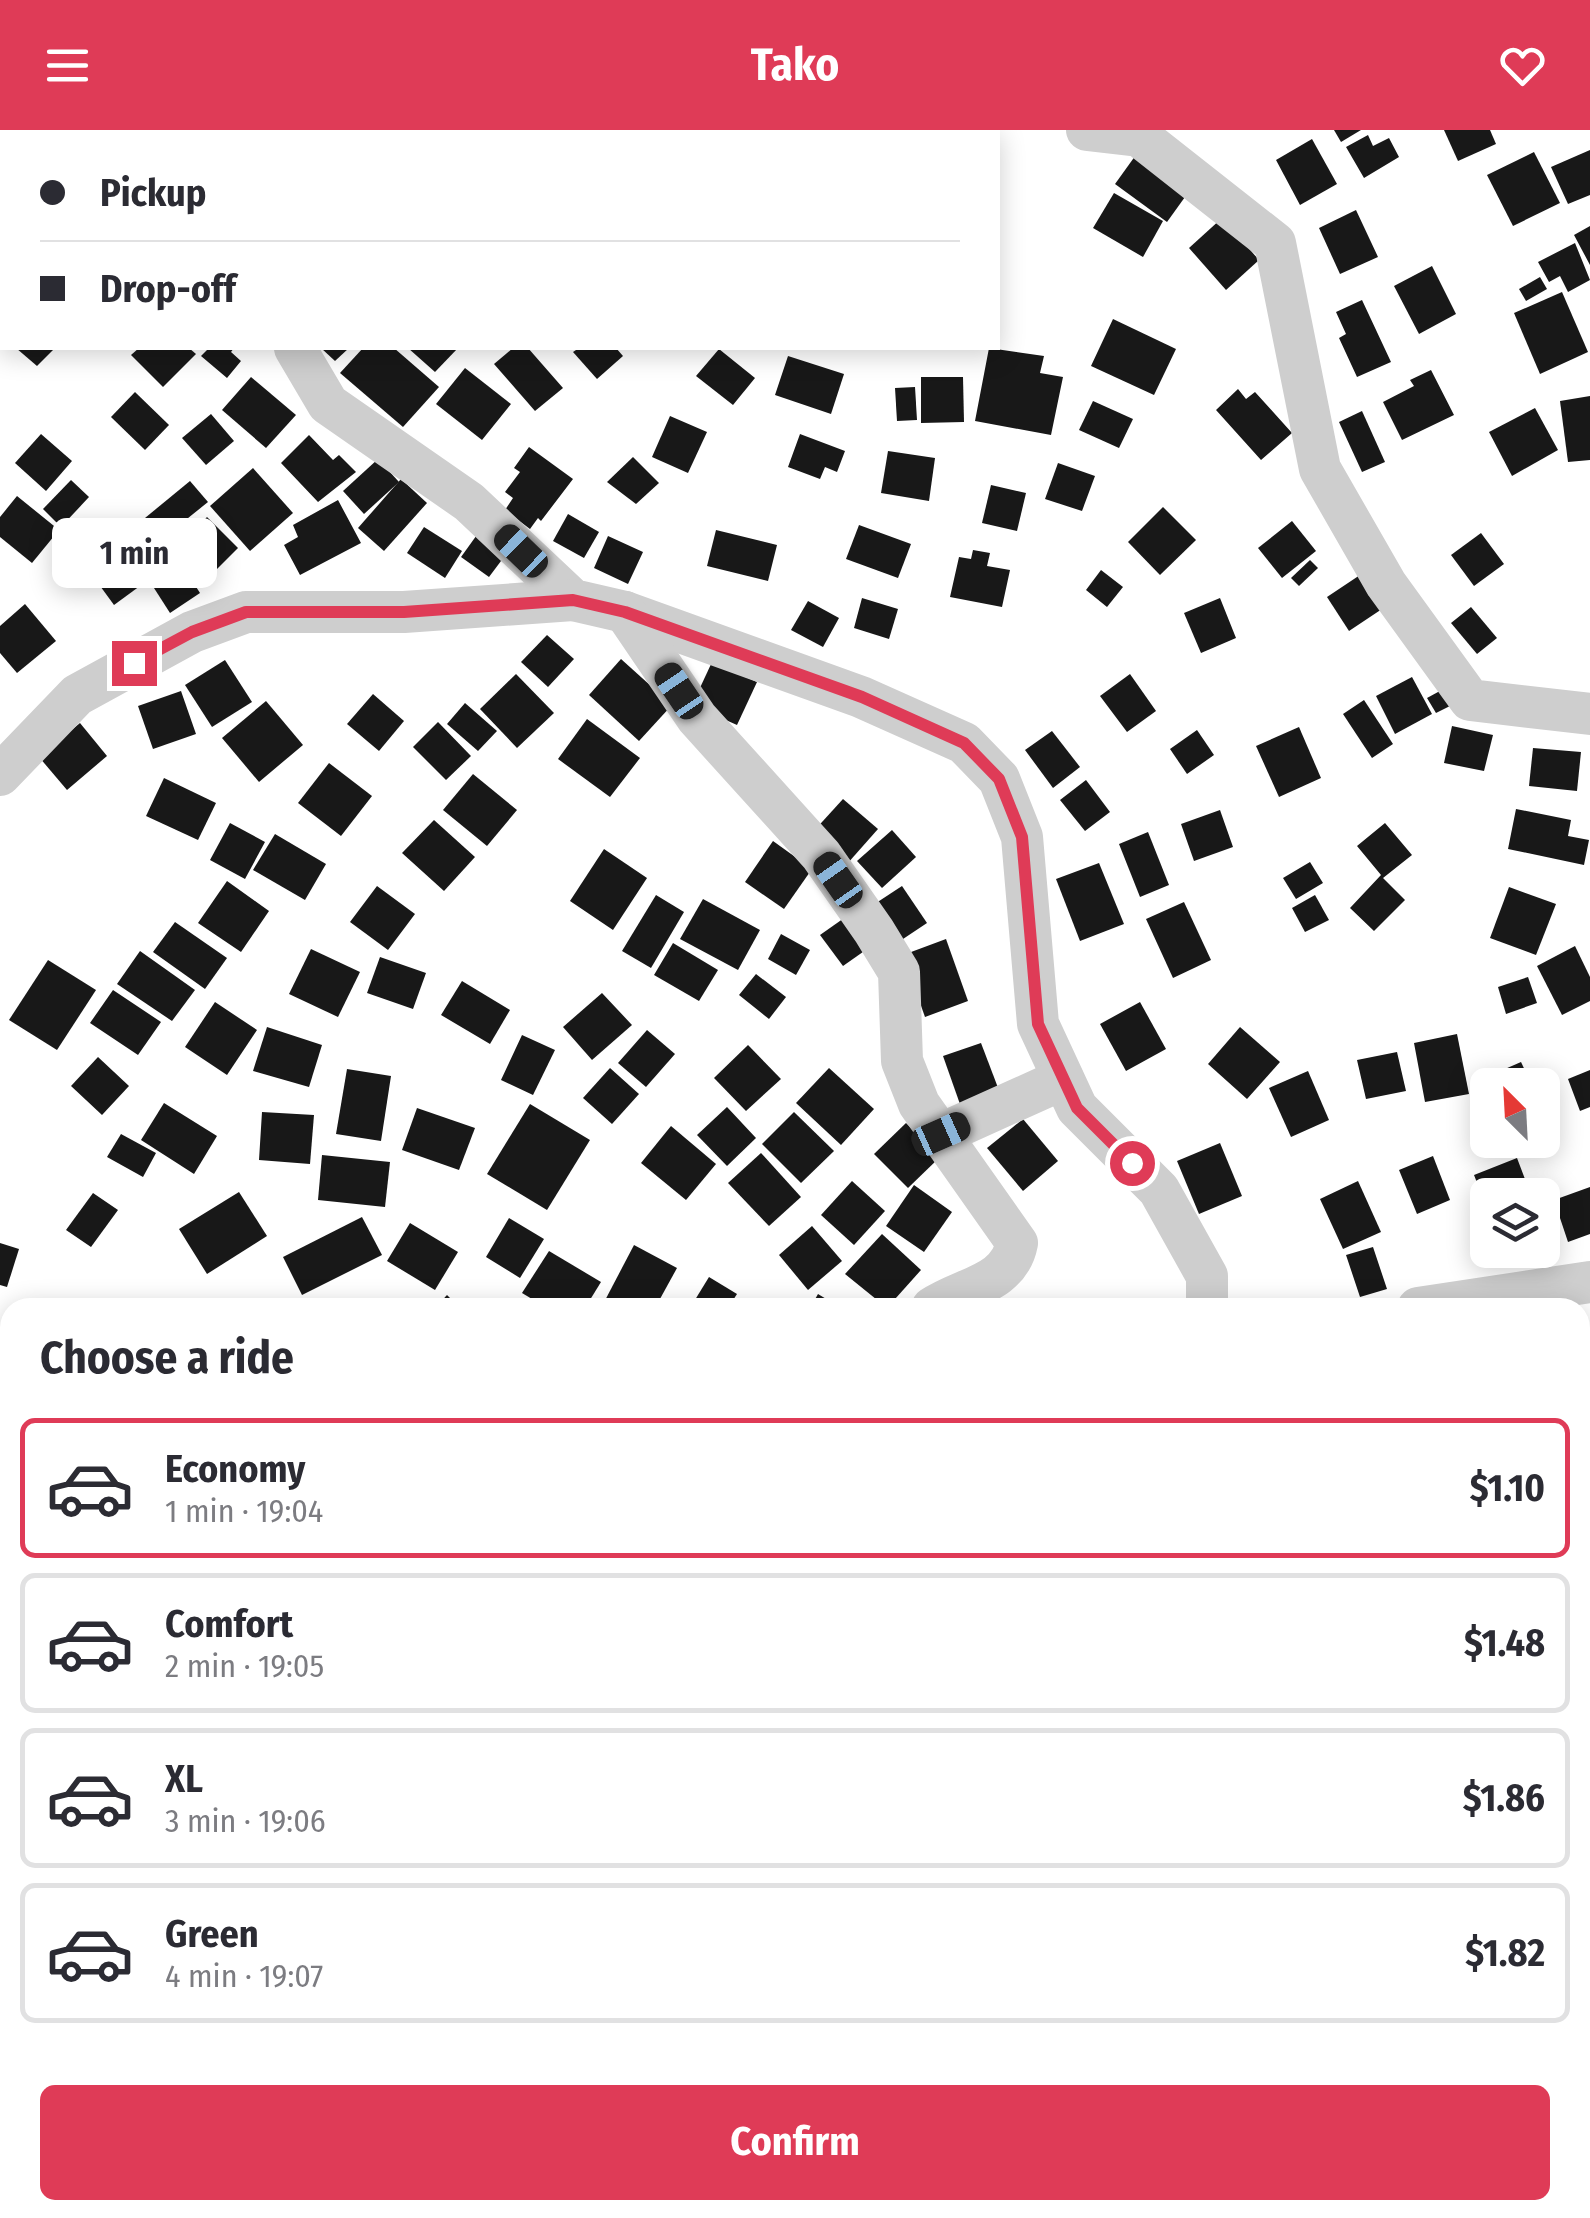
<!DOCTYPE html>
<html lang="en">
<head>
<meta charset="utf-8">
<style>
	:root { --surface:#fff; --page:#f2f2f3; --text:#2b2b33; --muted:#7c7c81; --line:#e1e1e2; --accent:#df3b57 }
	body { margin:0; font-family:"Fira Sans Condensed",sans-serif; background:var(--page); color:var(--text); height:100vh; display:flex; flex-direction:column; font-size:38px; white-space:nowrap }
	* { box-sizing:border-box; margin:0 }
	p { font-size:32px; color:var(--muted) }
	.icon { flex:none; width:55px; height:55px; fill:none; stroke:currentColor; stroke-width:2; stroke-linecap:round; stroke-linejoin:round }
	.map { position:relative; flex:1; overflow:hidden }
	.panel { position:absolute; left:0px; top:1168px; width:1590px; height:922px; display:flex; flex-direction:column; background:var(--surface); border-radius:30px 30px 0 0; box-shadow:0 5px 25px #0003 }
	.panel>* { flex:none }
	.guide { position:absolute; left:0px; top:0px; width:1000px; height:220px; box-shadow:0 5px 25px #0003; display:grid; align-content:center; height:220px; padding:0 40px; background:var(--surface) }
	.needle { width:65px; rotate:336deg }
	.controls { position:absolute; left:1470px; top:938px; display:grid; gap:20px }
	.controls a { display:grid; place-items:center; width:90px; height:90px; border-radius:15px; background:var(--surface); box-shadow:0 5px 25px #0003; font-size:50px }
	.end { position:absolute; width:45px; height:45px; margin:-22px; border:12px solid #df3b57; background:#fff; box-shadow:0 0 0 5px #fff }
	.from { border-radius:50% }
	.bubble { position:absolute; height:70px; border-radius:15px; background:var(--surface); box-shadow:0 5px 25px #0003; font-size:32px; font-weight:700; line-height:70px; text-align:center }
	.car { position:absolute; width:30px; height:60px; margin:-30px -15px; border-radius:12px; box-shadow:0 0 8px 2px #0007; background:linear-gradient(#222 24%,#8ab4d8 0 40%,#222 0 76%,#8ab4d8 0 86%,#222 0) }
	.guide b { display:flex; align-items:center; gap:35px; height:95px; font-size:38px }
	.guide b+b { border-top:2px solid var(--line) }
	.guide i { width:25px; height:25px; background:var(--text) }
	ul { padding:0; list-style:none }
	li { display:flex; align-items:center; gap:30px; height:140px; margin:0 20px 15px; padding:0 20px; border:5px solid var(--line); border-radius:15px }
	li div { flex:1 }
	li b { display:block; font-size:38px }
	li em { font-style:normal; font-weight:700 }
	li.selected { border-color:var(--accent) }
	li>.icon { width:90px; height:90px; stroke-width:1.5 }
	h2 { padding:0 40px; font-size:45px; line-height:120px }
	.action { display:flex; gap:20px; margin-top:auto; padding:20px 40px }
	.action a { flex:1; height:115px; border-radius:15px; background:var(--accent); color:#fff; font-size:40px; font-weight:700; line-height:115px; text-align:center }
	header { display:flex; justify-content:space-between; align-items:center; height:130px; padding:0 40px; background:var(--accent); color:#fff; font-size:45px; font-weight:700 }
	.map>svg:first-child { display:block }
</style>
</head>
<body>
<header><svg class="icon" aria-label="menu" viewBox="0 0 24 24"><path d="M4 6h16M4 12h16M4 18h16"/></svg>Tako<svg class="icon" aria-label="heart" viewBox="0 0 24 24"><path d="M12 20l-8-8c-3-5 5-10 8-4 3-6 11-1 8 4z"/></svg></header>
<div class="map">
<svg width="1590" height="2088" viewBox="0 0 1590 2088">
	<rect width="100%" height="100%" fill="#fff"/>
	<g fill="#181818">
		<polygon points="1334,0 1361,0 1341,12"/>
		<polygon points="1444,0 1490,0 1496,14 1458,31"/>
		<polygon points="1368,5 1373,16 1389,8 1399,27 1364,48 1346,17"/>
		<polygon points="1312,9 1337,54 1300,75 1276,30"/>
		<polygon points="1590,20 1590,65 1568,74 1551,37"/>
		<polygon points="1138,22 1190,60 1167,92 1115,54"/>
		<polygon points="1534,22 1560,73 1513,96 1487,45"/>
		<polygon points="1114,63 1163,91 1143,127 1093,98"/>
		<polygon points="1356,80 1378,127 1340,144 1319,98"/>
		<polygon points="1222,88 1259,130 1226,160 1189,118"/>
		<polygon points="1590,96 1590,135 1574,105"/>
		<polygon points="1575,113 1590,150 1568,162 1560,146 1549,152 1538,132"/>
		<polygon points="1432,136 1456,184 1419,204 1394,156"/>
		<polygon points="1540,147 1547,159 1526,171 1519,159"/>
		<polygon points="1562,162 1588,222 1540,244 1514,183"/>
		<polygon points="1362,170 1391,232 1357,247 1339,208 1346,204 1336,182"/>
		<polygon points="1113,189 1176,219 1154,265 1091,236"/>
		<polygon points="16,218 55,218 37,236"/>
		<polygon points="139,218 189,218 196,224 163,257 131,225"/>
		<polygon points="209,218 234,218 231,222 241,231 227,248 201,226"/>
		<polygon points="321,218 349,218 335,231"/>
		<polygon points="363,218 394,218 439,257 403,297 340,243"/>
		<polygon points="408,218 458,218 435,242"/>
		<polygon points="513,218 528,218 563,258 535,281 494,234"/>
		<polygon points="579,218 616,218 623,226 597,249 573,222"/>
		<polygon points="989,218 1044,226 1040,243 1063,247 1051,305 975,291"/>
		<polygon points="719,219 755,248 733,275 696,246"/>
		<polygon points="788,226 844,244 831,284 775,265"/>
		<polygon points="465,238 511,274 482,310 436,274"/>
		<polygon points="1431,240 1454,285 1402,310 1383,272 1414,256 1410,250"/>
		<polygon points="251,247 296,285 266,318 222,280"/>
		<polygon points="921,247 963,247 964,292 921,293"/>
		<polygon points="915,257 917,290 897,291 895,258"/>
		<polygon points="1238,259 1246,269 1255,262 1292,303 1261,330 1216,280"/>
		<polygon points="135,262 169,295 145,320 111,287"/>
		<polygon points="1590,266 1590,330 1568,332 1560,271"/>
		<polygon points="1093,271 1133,289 1119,318 1079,300"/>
		<polygon points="1535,278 1558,320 1512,346 1489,302"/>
		<polygon points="1362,281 1385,332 1362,342 1339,292"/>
		<polygon points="211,284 234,311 206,335 182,308"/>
		<polygon points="670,286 707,302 688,343 652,327"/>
		<polygon points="41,304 72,331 46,361 15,333"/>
		<polygon points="800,304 845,321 837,342 825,337 820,349 788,337"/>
		<polygon points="309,305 333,330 339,325 356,342 318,372 281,333"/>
		<polygon points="529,317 573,349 541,391 538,388 530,399 505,380 513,368 505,362 520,342 514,338"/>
		<polygon points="888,321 935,328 929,371 881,363"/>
		<polygon points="633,327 659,353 636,374 607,352"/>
		<polygon points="378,329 399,352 364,384 343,361"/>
		<polygon points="1058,333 1095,346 1082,381 1045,369"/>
		<polygon points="253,338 293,383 250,421 210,376"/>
		<polygon points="401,349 427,373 384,421 358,398"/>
		<polygon points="71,350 89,367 61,397 43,379"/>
		<polygon points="190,351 208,372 162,409 145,388"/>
		<polygon points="991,355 1026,363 1017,401 982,393"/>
		<polygon points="17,366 59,400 32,433 0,407 0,387"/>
		<polygon points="338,370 361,413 300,445 284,415 298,407 293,395"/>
		<polygon points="1163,377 1196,410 1160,445 1128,412"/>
		<polygon points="568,384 599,402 584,428 553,411"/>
		<polygon points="207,387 238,418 215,441 184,410"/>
		<polygon points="1292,391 1316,421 1282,448 1258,418"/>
		<polygon points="859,395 911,414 898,448 846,429"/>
		<polygon points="424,397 462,421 445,448 407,423"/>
		<polygon points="716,400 777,415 768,451 707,436"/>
		<polygon points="479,402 507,423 489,447 461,427"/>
		<polygon points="1481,403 1504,434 1474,456 1451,425"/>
		<polygon points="133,406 159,442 114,475 87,438"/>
		<polygon points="608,406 643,422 628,454 594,438"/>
		<polygon points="973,420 990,423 987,436 1010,440 1002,477 950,467 959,427 971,429"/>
		<polygon points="1310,430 1318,438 1299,456 1291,448"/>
		<polygon points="184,438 200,463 170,483 154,458"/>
		<polygon points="1369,439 1391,473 1349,501 1327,467"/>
		<polygon points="1101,440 1123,457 1107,477 1086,460"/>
		<polygon points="862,468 898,479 889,509 854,498"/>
		<polygon points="1220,468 1236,508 1201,523 1184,483"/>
		<polygon points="808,471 839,488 823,517 791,500"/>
		<polygon points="25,474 56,511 17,543 0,523 0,496"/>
		<polygon points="1471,477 1497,508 1477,524 1451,493"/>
		<polygon points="547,505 574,529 548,557 521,532"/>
		<polygon points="621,529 672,575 639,611 589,565"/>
		<polygon points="225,530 252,572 212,597 185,555"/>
		<polygon points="712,532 757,552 737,595 692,575"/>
		<polygon points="516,544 554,583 517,618 480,579"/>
		<polygon points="1130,544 1156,581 1127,602 1100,566"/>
		<polygon points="1412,547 1432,584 1395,604 1376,566"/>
		<polygon points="1449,556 1458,572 1436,583 1427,568"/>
		<polygon points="181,561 196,604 153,619 138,576"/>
		<polygon points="373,564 404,591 379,621 347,594"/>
		<polygon points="1364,570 1393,614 1372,628 1343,584"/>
		<polygon points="266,571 303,615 259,652 222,608"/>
		<polygon points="465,573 497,601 478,621 447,594"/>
		<polygon points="587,589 640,628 610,667 558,629"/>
		<polygon points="438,592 471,626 446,650 413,617"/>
		<polygon points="80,593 107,626 67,660 39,627"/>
		<polygon points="1452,596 1493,605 1484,641 1444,633"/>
		<polygon points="1299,597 1321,648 1279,667 1256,616"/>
		<polygon points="1197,600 1214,625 1187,644 1170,619"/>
		<polygon points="1052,601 1080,637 1053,658 1025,620"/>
		<polygon points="1533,618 1581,622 1577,661 1529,656"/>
		<polygon points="329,633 372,666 341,706 298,673"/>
		<polygon points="473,644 517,680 487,716 443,680"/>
		<polygon points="164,648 216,673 198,710 146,686"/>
		<polygon points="1086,650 1110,682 1085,701 1060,670"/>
		<polygon points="843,669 878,699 847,734 812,703"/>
		<polygon points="1516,679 1571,690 1568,706 1589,710 1584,735 1508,719"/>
		<polygon points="1220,680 1233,717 1194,731 1181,694"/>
		<polygon points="434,690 475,727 444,761 402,723"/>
		<polygon points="230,693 265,712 245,749 210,730"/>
		<polygon points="1385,693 1412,725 1383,748 1405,770 1374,801 1350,778 1381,745 1357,716"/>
		<polygon points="892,700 916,727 882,758 857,731"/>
		<polygon points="1148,702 1169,755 1140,767 1119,714"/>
		<polygon points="275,704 326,734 305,770 253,740"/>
		<polygon points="773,711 812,739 784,779 745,752"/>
		<polygon points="604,719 647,748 613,800 570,771"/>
		<polygon points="1310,732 1323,753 1296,769 1283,748"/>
		<polygon points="1099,733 1124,794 1080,811 1056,749"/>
		<polygon points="227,751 269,781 241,822 198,793"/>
		<polygon points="377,756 415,784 388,820 350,792"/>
		<polygon points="902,756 927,793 894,815 870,777"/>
		<polygon points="1509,757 1556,774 1536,825 1490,808"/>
		<polygon points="656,765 684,782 651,838 622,821"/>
		<polygon points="1315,765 1329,790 1305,802 1292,778"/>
		<polygon points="703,769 760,800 738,840 680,809"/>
		<polygon points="1184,772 1211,830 1173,848 1146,789"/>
		<polygon points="847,786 870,817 843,836 820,805"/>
		<polygon points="175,792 227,828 205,859 153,822"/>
		<polygon points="781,804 810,820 796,845 768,829"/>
		<polygon points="946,809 968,871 925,887 903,825"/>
		<polygon points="673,813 718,840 699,871 654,845"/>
		<polygon points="1575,816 1590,847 1590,871 1562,885 1537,836"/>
		<polygon points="311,819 360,842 338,887 289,864"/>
		<polygon points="140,821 195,860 172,891 117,854"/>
		<polygon points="380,827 426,843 413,879 367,863"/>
		<polygon points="48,830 96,860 57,920 9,890"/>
		<polygon points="756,844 786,867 769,889 739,865"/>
		<polygon points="1528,847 1537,873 1506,884 1498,857"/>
		<polygon points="462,851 510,880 490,914 441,885"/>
		<polygon points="113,860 161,892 138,925 90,893"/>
		<polygon points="602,863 632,895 592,930 563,897"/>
		<polygon points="215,872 257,900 227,945 185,917"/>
		<polygon points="1140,872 1166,919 1126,941 1100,894"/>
		<polygon points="267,897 322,915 309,957 253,941"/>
		<polygon points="1240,897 1280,932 1247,969 1208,934"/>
		<polygon points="647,900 675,924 646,957 618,933"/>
		<polygon points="1457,904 1469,964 1425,972 1414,913"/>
		<polygon points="522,905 555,920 533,965 501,950"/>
		<polygon points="981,913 1000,963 961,977 943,926"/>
		<polygon points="748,915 781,949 746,981 714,948"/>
		<polygon points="1397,922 1406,961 1366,969 1357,930"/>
		<polygon points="98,927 129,956 102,985 71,956"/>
		<polygon points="1521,932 1532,955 1485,955 1482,949"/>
		<polygon points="610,938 639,964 612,994 583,968"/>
		<polygon points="829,938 874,979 841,1015 796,973"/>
		<polygon points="347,939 391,946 381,1011 336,1004"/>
		<polygon points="1590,940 1590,977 1580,981 1568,949"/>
		<polygon points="1308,941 1329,990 1291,1007 1269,958"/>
		<polygon points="164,973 217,1006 194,1044 141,1010"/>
		<polygon points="530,974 590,1010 547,1080 487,1044"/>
		<polygon points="727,977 756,1008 727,1036 697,1005"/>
		<polygon points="417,978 475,998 459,1040 402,1020"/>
		<polygon points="262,982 314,985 310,1034 259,1030"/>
		<polygon points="794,982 834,1021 801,1053 762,1014"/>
		<polygon points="1023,989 1058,1031 1023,1061 987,1018"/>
		<polygon points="906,993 940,1027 908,1058 874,1024"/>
		<polygon points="671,996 716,1034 686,1070 641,1033"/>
		<polygon points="121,1004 156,1023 143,1047 107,1027"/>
		<polygon points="1220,1013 1242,1066 1199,1084 1177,1031"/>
		<polygon points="761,1023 801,1067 769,1096 728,1053"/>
		<polygon points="322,1025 390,1032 385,1077 318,1070"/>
		<polygon points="1433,1026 1450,1070 1417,1084 1399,1040"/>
		<polygon points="1517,1028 1531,1065 1488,1065 1487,1078 1474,1045"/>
		<polygon points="852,1051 885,1081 854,1115 821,1085"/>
		<polygon points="1358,1051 1381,1102 1343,1119 1320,1069"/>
		<polygon points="914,1055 952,1082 924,1122 886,1096"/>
		<polygon points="1590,1057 1590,1104 1568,1112 1554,1070"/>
		<polygon points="239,1062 267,1106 207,1144 179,1099"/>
		<polygon points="93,1063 118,1080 91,1117 66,1100"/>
		<polygon points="362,1087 382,1125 302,1165 283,1127"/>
		<polygon points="509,1088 544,1109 520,1148 486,1127"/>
		<polygon points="410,1093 458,1122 435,1160 387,1131"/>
		<polygon points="812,1096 842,1131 808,1160 779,1125"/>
		<polygon points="882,1104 921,1140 887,1178 845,1144"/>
		<polygon points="0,1113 19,1119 7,1157 0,1155"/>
		<polygon points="634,1115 677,1138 655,1178 601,1178"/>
		<polygon points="1373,1117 1387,1159 1360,1167 1346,1125"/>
		<polygon points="549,1121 601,1152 585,1178 547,1178 522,1163"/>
		<polygon points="709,1147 737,1164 728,1178 690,1178"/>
		<polygon points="818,1164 841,1178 810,1178"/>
		<polygon points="447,1165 460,1178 435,1178"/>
		<polygon points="1587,1239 1590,1271 1580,1273 1580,1240"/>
		<polygon points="1590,1277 1590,1322 1580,1325 1580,1281"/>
		<rect x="0" y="1316" width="10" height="54"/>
		<polygon points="0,1498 10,1502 10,1530 5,1542 0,1540"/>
		<polygon points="1580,1620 1590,1642 1590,1660 1580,1665"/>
		<polygon points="0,1633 10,1635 10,1682 0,1680"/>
		<polygon points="0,1761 10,1761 10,1802 0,1801"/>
		<polygon points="1580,2072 1587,2088 1545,2088 1564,2080 1580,2080"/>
		<rect x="217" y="2080" width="46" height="8"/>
		<polygon points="420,2080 497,2080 488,2088 427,2088"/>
		<polygon points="914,2080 942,2080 945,2088 917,2088"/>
		<polygon points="1078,2080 1126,2080 1127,2088 1079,2088"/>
	</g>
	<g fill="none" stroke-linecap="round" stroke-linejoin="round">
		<g stroke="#cecece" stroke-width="42">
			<polyline points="168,0 169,2"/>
			<polyline points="1087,0 1139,6 1275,113 1320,339 1386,454 1470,570 1590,584"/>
			<polyline points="132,2 135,0"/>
			<polyline points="0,107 2,105"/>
			<polyline points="295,218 328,274 469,372 573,470 625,482 861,567 964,613 999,649 1022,707 1038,894 1077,978 1159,1060 1207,1146 1207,1178"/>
			<path d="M625 482 697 588 821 725 874 801 899 842 902 931 919 974 1017 1113C1009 1155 963 1157 932 1178"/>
			<polyline points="0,645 77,565 192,502 246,482 404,482 573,470"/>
			<polyline points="941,1004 1063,949"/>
			<polyline points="1418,1178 1590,1152"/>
			<polyline points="511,2080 518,2088"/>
			<polyline points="901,2080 901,2088"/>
			<polyline points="1165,2088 1166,2080"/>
		</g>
	</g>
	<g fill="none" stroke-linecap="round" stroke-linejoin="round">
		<polyline stroke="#df3b57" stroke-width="12" points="134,533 192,502 246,482 404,482 573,470 625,482 862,567 964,613 999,649 1022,707 1038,894 1077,978 1132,1033"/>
	</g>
</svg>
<div class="controls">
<a><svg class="needle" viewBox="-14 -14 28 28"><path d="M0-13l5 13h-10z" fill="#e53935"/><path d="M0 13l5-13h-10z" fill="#7c7c81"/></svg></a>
<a><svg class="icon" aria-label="layers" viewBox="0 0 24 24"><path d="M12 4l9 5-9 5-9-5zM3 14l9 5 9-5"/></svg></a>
</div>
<i class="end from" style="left:1132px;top:1033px"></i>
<i class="end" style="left:134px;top:533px"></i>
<div class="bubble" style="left:52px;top:388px;width:165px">1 min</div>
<i class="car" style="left:521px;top:421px;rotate:314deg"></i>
<i class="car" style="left:679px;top:561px;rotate:326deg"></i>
<i class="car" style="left:838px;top:750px;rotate:325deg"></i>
<i class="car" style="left:941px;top:1004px;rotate:66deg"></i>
<div class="guide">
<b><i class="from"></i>Pickup</b>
<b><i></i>Drop-off</b>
</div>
<section class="panel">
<h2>Choose a ride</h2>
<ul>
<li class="selected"><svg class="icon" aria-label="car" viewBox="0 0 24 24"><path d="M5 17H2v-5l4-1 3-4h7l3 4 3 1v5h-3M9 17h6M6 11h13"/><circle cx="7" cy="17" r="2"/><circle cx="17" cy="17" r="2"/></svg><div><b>Economy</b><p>1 min · 19:04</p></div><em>$1.10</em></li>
<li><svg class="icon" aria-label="car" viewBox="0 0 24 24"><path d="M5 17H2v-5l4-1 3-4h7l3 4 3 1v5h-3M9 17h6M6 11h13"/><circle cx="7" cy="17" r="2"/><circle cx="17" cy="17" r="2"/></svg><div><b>Comfort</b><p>2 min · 19:05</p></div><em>$1.48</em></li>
<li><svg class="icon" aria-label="car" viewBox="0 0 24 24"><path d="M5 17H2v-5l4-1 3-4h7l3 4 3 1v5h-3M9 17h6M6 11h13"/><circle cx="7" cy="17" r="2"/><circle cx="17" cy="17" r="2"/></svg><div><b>XL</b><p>3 min · 19:06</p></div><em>$1.86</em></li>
<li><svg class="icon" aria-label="car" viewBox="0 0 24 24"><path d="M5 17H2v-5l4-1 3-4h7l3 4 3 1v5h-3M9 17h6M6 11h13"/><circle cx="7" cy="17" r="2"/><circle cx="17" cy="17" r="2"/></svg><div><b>Green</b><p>4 min · 19:07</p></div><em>$1.82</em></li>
</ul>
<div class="action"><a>Confirm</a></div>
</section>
</div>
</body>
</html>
